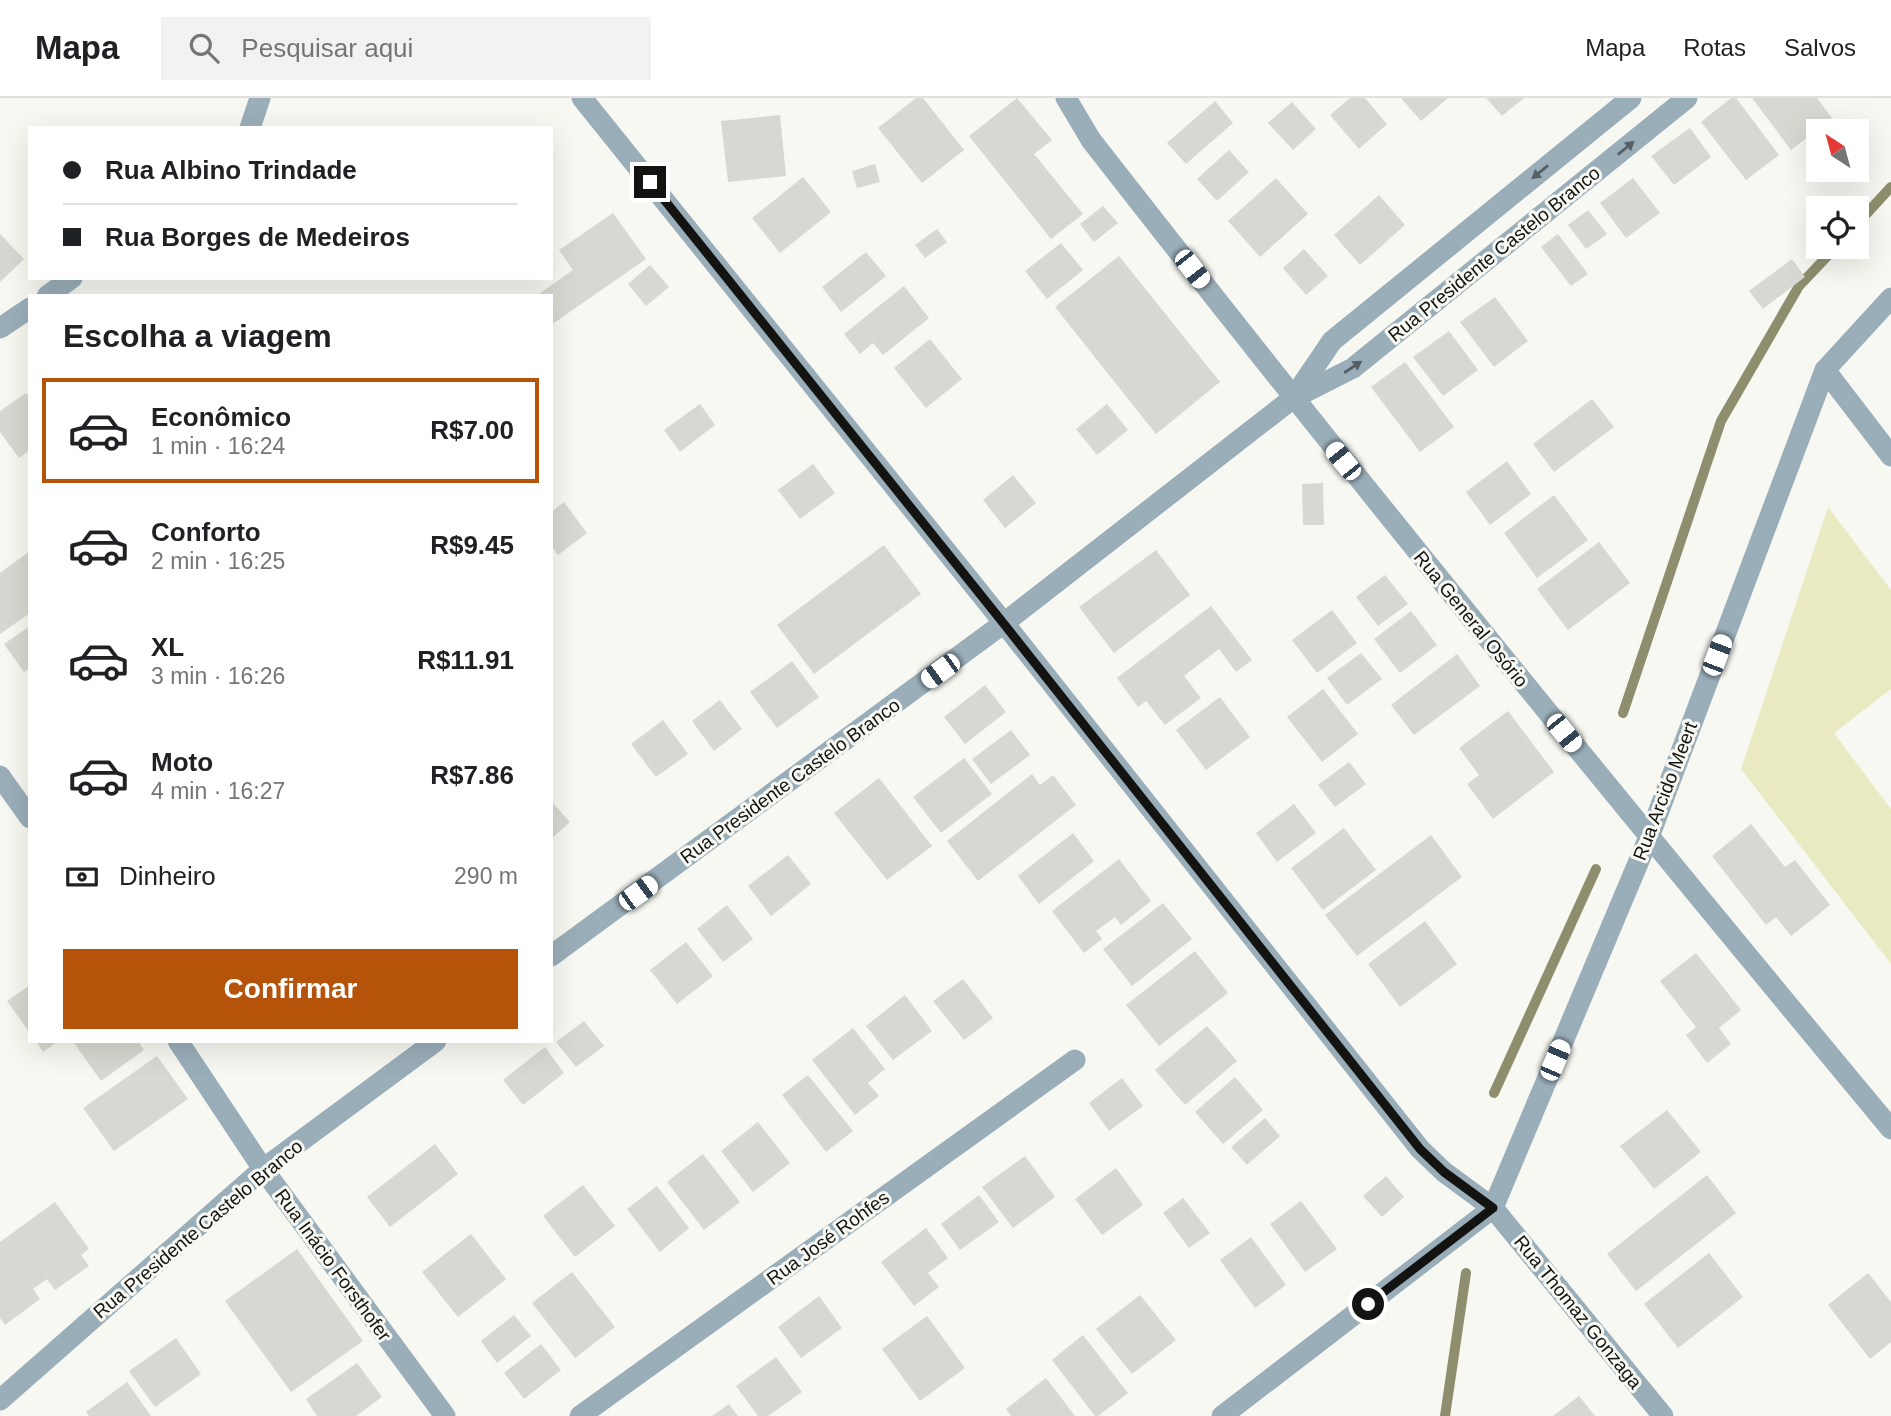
<!DOCTYPE html>
<html lang="pt">
<head>
<meta charset="utf-8">
<style>
	:root { --surface:#fff; --page:#f2f2f2; --text:#202124; --muted:#757577; --line:#e0e0e0; --accent:#b45309 }
	body { margin:0; font-family:Helvetica,sans-serif; background:var(--page); color:var(--text); height:100vh; display:flex; flex-direction:column; font-size:26px; white-space:nowrap }
	* { box-sizing:border-box; margin:0 }
	p { font-size:23px; color:var(--muted) }
	.icon { flex:none; width:38px; height:38px; fill:none; stroke:currentColor; stroke-width:2; stroke-linecap:round; stroke-linejoin:round }
	.map { position:relative; flex:1; overflow:hidden }
	.panel { position:absolute; left:28px; top:196px; width:525px; height:749px; display:flex; flex-direction:column; background:var(--surface); border-radius:0px; box-shadow:0 7px 28px #0002 }
	.panel>* { flex:none }
	.hud { position:absolute; left:28px; top:28px; width:525px; height:154px; border-radius:0px; box-shadow:0 7px 28px #0002; display:grid; align-content:center; height:154px; padding:0 35px; background:var(--surface) }
	.needle { width:46px; rotate:324deg }
	.buttons { position:absolute; left:1806px; top:21px; display:grid; gap:14px }
	.buttons a { display:grid; place-items:center; width:63px; height:63px; border-radius:0px; background:var(--surface); box-shadow:0 7px 28px #0002; font-size:35px }
	.end { position:absolute; width:32px; height:32px; margin:-16px; border:9px solid #131311; background:#fff; box-shadow:0 0 0 4px #fff }
	.from { border-radius:50% }
	.car { position:absolute; width:21px; height:42px; margin:-21px -10px; border-radius:9px; box-shadow:0 0 5px 2px #0007; background:linear-gradient(#fff 24%,#345 0 40%,#fff 0 76%,#345 0 86%,#fff 0) }
	.hud b { display:flex; align-items:center; gap:24px; height:66px; font-size:26px }
	.hud b+b { border-top:2px solid var(--line) }
	.hud i { width:18px; height:18px; background:var(--text) }
	ul { padding:0; list-style:none }
	li { display:flex; align-items:center; gap:21px; height:105px; margin:0 14px 10px; padding:0 21px; border:4px solid transparent; border-radius:0px }
	li div { flex:1 }
	li b { display:block; font-size:26px }
	li em { font-style:normal; font-weight:800 }
	li.selected { border-color:var(--accent) }
	li>.icon { width:63px; height:63px; stroke-width:1.5 }
	h2 { padding:0 35px; font-size:32px; line-height:84px }
	.pay { display:flex; align-items:center; gap:18px; height:77px; padding:0 35px; font-size:26px }
	.pay p { margin-inline-start:auto }
	.button { display:flex; gap:14px; margin-top:auto; padding:14px 35px }
	.button a { flex:1; height:80px; border-radius:0px; background:var(--accent); color:#fff; font-size:28px; font-weight:800; line-height:80px; text-align:center }
	header { display:flex; align-items:center; gap:42px; box-sizing:border-box; height:98px; padding:0 35px; background:var(--surface); border-bottom:2px solid var(--line) }
	header strong { font-size:33px }
	nav { display:flex; gap:38px; margin-inline-start:auto; font-size:24px }
	.search { width:490px; height:63px; background:var(--page); display:flex; align-items:center; gap:18px; box-sizing:border-box; padding:0 24px; border-radius:0px; color:var(--muted); font-size:26px }
	.map>svg:first-child { display:block }
</style>
</head>
<body>
<header>
<strong>Mapa</strong>
<div class="search"><svg class="icon" aria-label="search" viewBox="0 0 24 24"><circle cx="10" cy="10" r="6"/><path d="M15 15l6 6"/></svg>Pesquisar aqui</div>
<nav><a>Mapa</a><a>Rotas</a><a>Salvos</a></nav>
</header>
<div class="map">
<svg width="1891" height="1318" viewBox="0 0 1891 1318">
	<rect width="100%" height="100%" fill="#f8f8f3"/>
	<polygon fill="#e9eac2" points="1828,409 1891,492 1891,591 1834,635 1891,711 1891,866 1741,671"/>
	<g fill="none" stroke-linecap="round" stroke-linejoin="round">
		<g stroke="#8e8e6e" stroke-width="10">
			<polyline points="1857,126 1891,89"/>
			<polyline points="1623,615 1721,323 1799,188 1836,149"/>
			<polyline points="1494,995 1596,771"/>
			<polyline points="1445,1318 1466,1175"/>
		</g>
	</g>
	<g fill="#d8d8d2">
		<polygon points="916,0 923,0 964,52 922,85 878,30"/>
		<polygon points="1017,0 1052,42 1034,56 1083,116 1051,141 969,38"/>
		<polygon points="1350,0 1365,0 1387,26 1359,51 1330,17"/>
		<polygon points="1401,0 1448,0 1421,23"/>
		<polygon points="1486,0 1524,0 1502,18"/>
		<polygon points="1731,0 1736,0 1779,57 1746,82 1701,24"/>
		<polygon points="1752,0 1817,0 1832,20 1791,52"/>
		<polygon points="1215,3 1233,25 1186,66 1167,45"/>
		<polygon points="1292,4 1316,31 1293,52 1268,25"/>
		<polygon points="780,17 786,78 728,84 721,23"/>
		<polygon points="1690,30 1711,59 1674,87 1651,58"/>
		<polygon points="1229,52 1249,74 1217,103 1197,81"/>
		<polygon points="875,66 880,84 857,90 852,73"/>
		<polygon points="803,79 831,114 780,155 752,120"/>
		<polygon points="1276,80 1308,116 1260,159 1228,123"/>
		<polygon points="1633,80 1660,115 1626,140 1600,105"/>
		<polygon points="1379,97 1405,127 1360,167 1334,137"/>
		<polygon points="1103,108 1118,125 1094,144 1080,126"/>
		<polygon points="1588,112 1607,136 1586,151 1568,127"/>
		<polygon points="613,115 646,161 551,227 551,198 536,198 573,172 559,152"/>
		<polygon points="937,131 947,144 925,160 915,147"/>
		<polygon points="0,136 24,161 0,184"/>
		<polygon points="1558,136 1588,176 1571,188 1541,149"/>
		<polygon points="1061,145 1083,172 1047,201 1025,173"/>
		<polygon points="1304,151 1328,178 1306,197 1283,170"/>
		<polygon points="866,154 886,178 841,214 822,189"/>
		<polygon points="1119,158 1220,284 1156,336 1055,209"/>
		<polygon points="1792,161 1805,179 1763,211 1749,193"/>
		<polygon points="650,167 669,189 646,208 628,186"/>
		<polygon points="904,188 929,220 883,257 873,245 860,256 844,236"/>
		<polygon points="1495,199 1528,243 1494,269 1460,224"/>
		<polygon points="1449,233 1478,272 1443,298 1413,259"/>
		<polygon points="930,241 962,281 926,310 894,270"/>
		<polygon points="1405,264 1454,329 1420,354 1371,289"/>
		<polygon points="26,295 30,300 30,352 19,360 0,334 0,313"/>
		<polygon points="1592,301 1614,329 1554,374 1533,346"/>
		<polygon points="700,306 715,327 680,354 664,332"/>
		<polygon points="1107,306 1128,332 1097,357 1076,331"/>
		<polygon points="1507,363 1531,396 1490,427 1466,394"/>
		<polygon points="813,366 835,395 800,421 778,392"/>
		<polygon points="1013,377 1036,405 1005,430 983,402"/>
		<polygon points="1323,385 1324,427 1303,427 1302,386"/>
		<polygon points="1554,397 1588,442 1537,480 1504,435"/>
		<polygon points="564,404 587,435 558,457 551,448 551,414"/>
		<polygon points="1599,444 1630,485 1568,532 1537,491"/>
		<polygon points="884,447 921,496 814,576 777,527"/>
		<polygon points="1156,452 1190,497 1114,555 1079,509"/>
		<polygon points="30,453 30,515 0,536 0,475"/>
		<polygon points="1385,477 1408,506 1378,528 1356,499"/>
		<polygon points="1211,508 1252,562 1236,574 1219,551 1184,578 1201,600 1165,627 1146,603 1138,609 1117,580"/>
		<polygon points="1332,512 1357,545 1317,575 1292,542"/>
		<polygon points="1411,513 1437,547 1400,575 1374,541"/>
		<polygon points="30,528 30,570 24,574 4,546"/>
		<polygon points="1361,555 1382,581 1347,607 1327,580"/>
		<polygon points="1457,556 1480,588 1414,637 1391,607"/>
		<polygon points="792,563 819,599 777,630 750,594"/>
		<polygon points="985,587 1006,614 965,646 944,619"/>
		<polygon points="1323,591 1358,636 1322,664 1287,619"/>
		<polygon points="1220,599 1250,639 1206,672 1176,632"/>
		<polygon points="720,602 742,631 714,653 692,623"/>
		<polygon points="1508,613 1554,674 1493,721 1467,686 1479,677 1459,650"/>
		<polygon points="663,622 688,656 656,679 631,646"/>
		<polygon points="1011,632 1030,657 991,686 972,661"/>
		<polygon points="964,660 992,696 941,735 913,699"/>
		<polygon points="1349,664 1366,686 1335,709 1318,687"/>
		<polygon points="1032,676 1040,687 1053,677 1076,707 978,783 947,743"/>
		<polygon points="879,680 932,748 887,782 834,715"/>
		<polygon points="551,703 570,724 551,741"/>
		<polygon points="1294,706 1316,735 1277,764 1256,735"/>
		<polygon points="1751,726 1785,769 1795,762 1830,807 1791,838 1776,819 1766,827 1712,758"/>
		<polygon points="1344,730 1376,772 1323,812 1291,770"/>
		<polygon points="1073,735 1094,763 1039,806 1018,778"/>
		<polygon points="1431,737 1462,779 1357,858 1325,817"/>
		<polygon points="788,757 811,786 771,818 748,788"/>
		<polygon points="1119,761 1151,803 1121,827 1115,819 1096,833 1102,841 1084,855 1052,813"/>
		<polygon points="1163,805 1192,841 1132,888 1103,851"/>
		<polygon points="727,807 753,841 723,864 697,831"/>
		<polygon points="1425,823 1457,866 1400,909 1368,866"/>
		<polygon points="686,844 713,878 677,906 650,872"/>
		<polygon points="1195,853 1228,895 1159,948 1126,907"/>
		<polygon points="1696,855 1741,912 1719,930 1731,946 1707,965 1686,937 1696,929 1660,883"/>
		<polygon points="963,881 993,920 964,942 933,903"/>
		<polygon points="30,887 30,935 7,903"/>
		<polygon points="905,897 932,933 893,962 866,928"/>
		<polygon points="584,923 604,948 576,969 556,944"/>
		<polygon points="1207,928 1237,963 1185,1007 1155,972"/>
		<polygon points="853,930 885,971 868,985 879,998 855,1017 812,962"/>
		<polygon points="36,943 58,943 43,954"/>
		<polygon points="77,943 138,943 144,952 101,983 74,945"/>
		<polygon points="545,949 564,975 523,1007 503,982"/>
		<polygon points="157,958 188,1001 114,1053 83,1010"/>
		<polygon points="808,977 853,1033 826,1054 782,997"/>
		<polygon points="1235,979 1263,1012 1223,1046 1195,1014"/>
		<polygon points="1122,980 1143,1008 1109,1033 1089,1005"/>
		<polygon points="1667,1012 1701,1054 1654,1091 1620,1048"/>
		<polygon points="1265,1020 1280,1038 1247,1067 1231,1049"/>
		<polygon points="758,1024 790,1065 753,1094 721,1053"/>
		<polygon points="435,1046 458,1076 390,1129 367,1099"/>
		<polygon points="703,1056 740,1104 704,1132 667,1084"/>
		<polygon points="1025,1058 1055,1099 1013,1130 982,1089"/>
		<polygon points="1116,1070 1143,1107 1102,1137 1075,1101"/>
		<polygon points="1707,1077 1736,1115 1636,1193 1607,1156"/>
		<polygon points="1386,1078 1404,1099 1382,1119 1363,1098"/>
		<polygon points="583,1087 615,1128 575,1159 543,1118"/>
		<polygon points="657,1088 689,1130 660,1154 627,1111"/>
		<polygon points="979,1097 999,1124 960,1152 941,1126"/>
		<polygon points="1183,1100 1210,1135 1189,1150 1163,1115"/>
		<polygon points="1301,1103 1337,1151 1305,1174 1270,1126"/>
		<polygon points="55,1104 89,1151 81,1157 89,1168 55,1192 47,1181 33,1191 40,1201 5,1227 0,1220 0,1144"/>
		<polygon points="926,1130 948,1160 928,1175 939,1189 914,1208 881,1164"/>
		<polygon points="471,1136 506,1181 458,1219 422,1174"/>
		<polygon points="1251,1139 1286,1187 1255,1210 1220,1162"/>
		<polygon points="297,1151 363,1243 291,1294 225,1203"/>
		<polygon points="1709,1155 1743,1199 1678,1250 1644,1206"/>
		<polygon points="572,1174 615,1229 575,1260 532,1205"/>
		<polygon points="1868,1175 1891,1204 1891,1244 1870,1261 1828,1207"/>
		<polygon points="1140,1197 1176,1242 1132,1276 1096,1231"/>
		<polygon points="819,1198 842,1230 801,1260 778,1229"/>
		<polygon points="514,1217 531,1238 497,1265 481,1243"/>
		<polygon points="927,1218 965,1270 920,1303 882,1251"/>
		<polygon points="1083,1237 1128,1295 1098,1318 1095,1318 1052,1262"/>
		<polygon points="176,1240 201,1276 155,1309 129,1273"/>
		<polygon points="541,1246 561,1272 524,1301 504,1275"/>
		<polygon points="776,1259 802,1294 768,1318 758,1318 736,1288"/>
		<polygon points="357,1265 382,1299 356,1318 317,1318 306,1301"/>
		<polygon points="1046,1280 1075,1318 1011,1318 1006,1311"/>
		<polygon points="127,1284 151,1318 89,1318 86,1314"/>
		<polygon points="1579,1298 1595,1318 1553,1318"/>
		<polygon points="729,1306 738,1318 712,1318"/>
	</g>
	<g fill="none" stroke-linecap="round" stroke-linejoin="round">
		<g stroke="#9aaeb9" stroke-width="21">
			<polyline points="582,0 1004,525 1420,1051 1444,1074 1493,1110 1663,1318"/>
			<path d="M1066 0 1091 42C1352 377 1620 705 1891 1031"/>
			<polyline points="250,30 260,0"/>
			<polyline points="47,198 72,180"/>
			<polyline points="0,230 30,210"/>
			<polyline points="1294,299 1332,243 1631,0"/>
			<polyline points="0,678 30,720"/>
			<polyline points="551,858 1004,525 1292,301 1353,270 1687,0"/>
			<polyline points="178,943 263,1071 445,1318"/>
			<polyline points="0,1302 263,1071 436,943"/>
			<polyline points="580,1318 1075,962"/>
			<polyline points="1222,1318 1493,1110 1649,739 1825,272"/>
		</g>
		<polyline stroke="#9aaeb9" stroke-width="21" points="1891,200 1825,272 1891,358"/>
	</g>
	<defs><path id="oneway-solid" d="M-6-.8H1V-3.2L6.5 0L1 3.2V.8H-6Z" transform="scale(1.75)"/></defs>
	<g fill="#566065">
		<use href="#oneway-solid" transform="translate(1626 50) rotate(-39)"/>
		<use href="#oneway-solid" transform="translate(1540 74) rotate(141)"/>
		<use href="#oneway-solid" transform="translate(1353 269) rotate(-33)"/>
	</g>
	<g fill="none" stroke-linecap="round" stroke-linejoin="round">
		<polyline stroke="#131311" stroke-width="9" points="650,84 1004,526 1420,1051 1444,1074 1493,1110 1368,1206"/>
	</g>
	<g text-anchor="middle" dominant-baseline="central" stroke-width="6" stroke-linejoin="round" paint-order="stroke">
		<g font-size="19" fill="#131311" stroke="#f8f8f3">
			<text transform="translate(1494 156) rotate(-39)">Rua Presidente Castelo Branco</text>
			<text transform="translate(1471 521) rotate(51)">Rua General Osório</text>
			<text transform="translate(790 683) rotate(-36)">Rua Presidente Castelo Branco</text>
			<text transform="translate(1665 693) rotate(-69)">Rua Arcido Meert</text>
			<text transform="translate(198 1131) rotate(-40)">Rua Presidente Castelo Branco</text>
			<text transform="translate(828 1140) rotate(-36)">Rua José Rohfes</text>
			<text transform="translate(333 1167) rotate(54)">Rua Inácio Forsthofer</text>
			<text transform="translate(1578 1214) rotate(51)">Rua Thomaz Gonzaga</text>
		</g>
	</g>
</svg>
<div class="buttons">
<a><svg class="needle" viewBox="-14 -14 28 28"><path d="M0-13l5 13h-10z" fill="#e53935"/><path d="M0 13l5-13h-10z" fill="#757577"/></svg></a>
<a><svg class="icon" aria-label="locate" viewBox="0 0 24 24"><circle cx="12" cy="12" r="6"/><path d="M12 2v4M12 18v4M2 12h4M18 12h4"/></svg></a>
</div>
<i class="end from" style="left:1368px;top:1206px"></i>
<i class="end" style="left:650px;top:84px"></i>
<i class="car" style="left:1192px;top:171px;rotate:142deg"></i>
<i class="car" style="left:1343px;top:363px;rotate:321deg"></i>
<i class="car" style="left:1717px;top:557px;rotate:21deg"></i>
<i class="car" style="left:940px;top:573px;rotate:234deg"></i>
<i class="car" style="left:1564px;top:635px;rotate:141deg"></i>
<i class="car" style="left:638px;top:795px;rotate:54deg"></i>
<i class="car" style="left:1555px;top:962px;rotate:23deg"></i>
<div class="hud">
<b><i class="from"></i>Rua Albino Trindade</b>
<b><i></i>Rua Borges de Medeiros</b>
</div>
<section class="panel">
<h2>Escolha a viagem</h2>
<ul>
<li class="selected"><svg class="icon" aria-label="car" viewBox="0 0 24 24"><path d="M5 17H2v-5l4-1 3-4h7l3 4 3 1v5h-3M9 17h6M6 11h13"/><circle cx="7" cy="17" r="2"/><circle cx="17" cy="17" r="2"/></svg><div><b>Econômico</b><p>1 min · 16:24</p></div><em>R$7.00</em></li>
<li><svg class="icon" aria-label="car" viewBox="0 0 24 24"><path d="M5 17H2v-5l4-1 3-4h7l3 4 3 1v5h-3M9 17h6M6 11h13"/><circle cx="7" cy="17" r="2"/><circle cx="17" cy="17" r="2"/></svg><div><b>Conforto</b><p>2 min · 16:25</p></div><em>R$9.45</em></li>
<li><svg class="icon" aria-label="car" viewBox="0 0 24 24"><path d="M5 17H2v-5l4-1 3-4h7l3 4 3 1v5h-3M9 17h6M6 11h13"/><circle cx="7" cy="17" r="2"/><circle cx="17" cy="17" r="2"/></svg><div><b>XL</b><p>3 min · 16:26</p></div><em>R$11.91</em></li>
<li><svg class="icon" aria-label="car" viewBox="0 0 24 24"><path d="M5 17H2v-5l4-1 3-4h7l3 4 3 1v5h-3M9 17h6M6 11h13"/><circle cx="7" cy="17" r="2"/><circle cx="17" cy="17" r="2"/></svg><div><b>Moto</b><p>4 min · 16:27</p></div><em>R$7.86</em></li>
</ul>
<div class="pay"><svg class="icon" aria-label="cash" viewBox="0 0 24 24"><path d="M3 7h18v10H3z"/><circle cx="12" cy="12" r="2"/></svg>Dinheiro<p>290 m</p></div>
<div class="button"><a>Confirmar</a></div>
</section>
</div>
</body>
</html>
